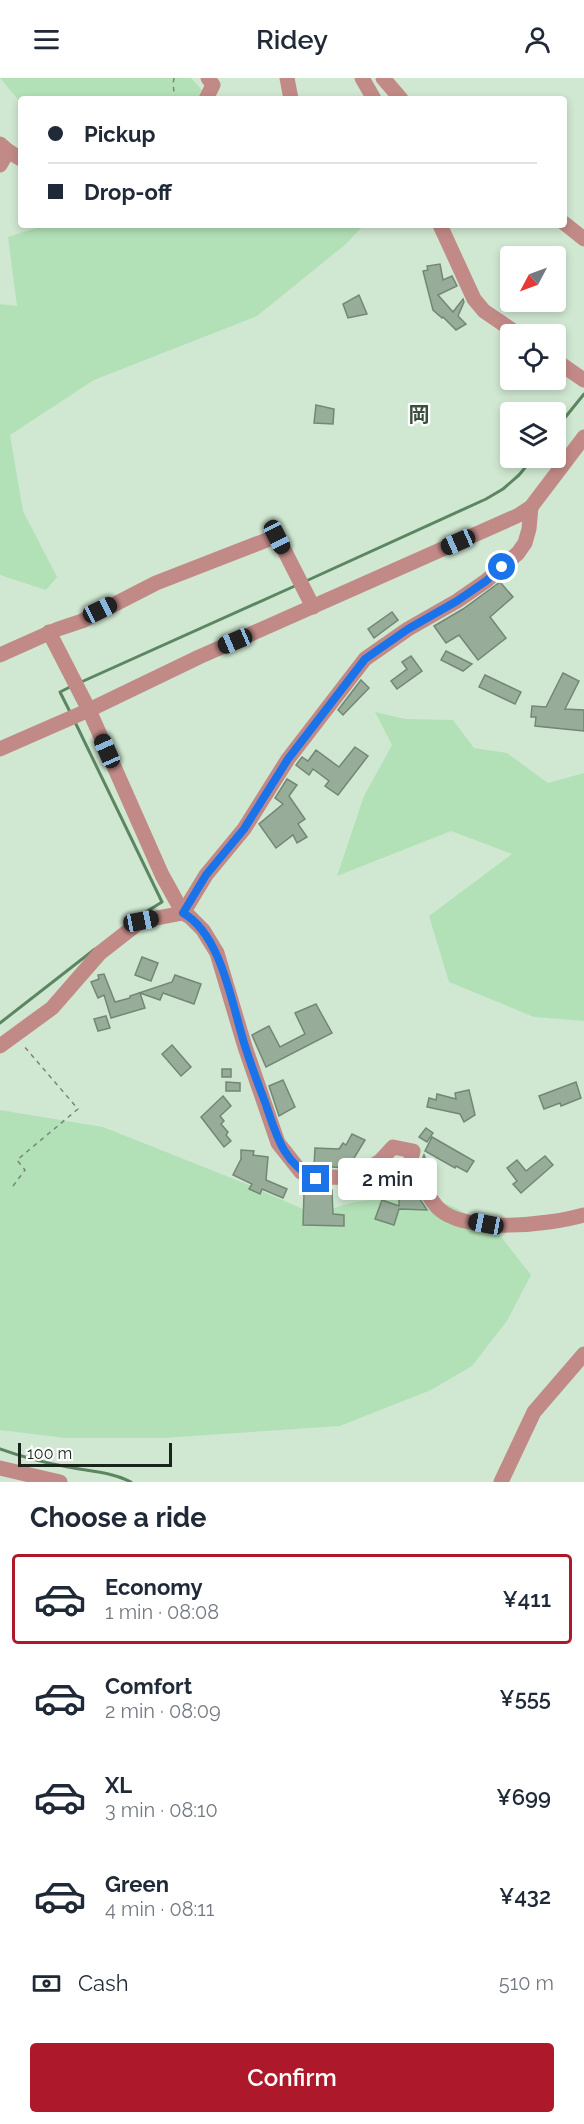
<!DOCTYPE html>
<html lang="en">
<head>
<meta charset="utf-8">
<style>
	:root { --surface:#fff; --page:#f6f6f7; --text:#1f2937; --muted:#747a83; --line:#e0e1e3; --accent:#ad192a }
	body { margin:0; font-family:Raleway,"Noto Sans JP",sans-serif; background:var(--page); color:var(--text); height:100vh; display:flex; flex-direction:column; font-size:22px; white-space:nowrap }
	* { box-sizing:border-box; margin:0 }
	p { font-size:20px; color:var(--muted) }
	.icon { flex:none; width:33px; height:33px; fill:none; stroke:currentColor; stroke-width:2; stroke-linecap:round; stroke-linejoin:round }
	.map { position:relative; height:1404px; overflow:hidden }
	.drawer { display:flex; flex-direction:column; background:var(--surface); flex:1 }
	.drawer>* { flex:none }
	.guide { position:absolute; left:18px; top:18px; width:549px; height:132px; border-radius:6px; box-shadow:0 3px 9px #0003; display:grid; align-content:center; height:132px; padding:0 30px; background:var(--surface) }
	.needle { width:39px; rotate:229deg }
	.buttons { position:absolute; left:500px; top:168px; display:grid; gap:12px }
	.buttons a { display:grid; place-items:center; width:66px; height:66px; border-radius:6px; background:var(--surface); box-shadow:0 3px 9px #0003; font-size:30px }
	.scale { position:absolute; left:18px; bottom:15px; width:154px; box-sizing:border-box; padding-left:6px; border:3px solid #1b241c; border-top:0; font-size:16px; line-height:21px; white-space:nowrap; color:#1b241c; -webkit-text-stroke:4px #fff; paint-order:stroke }
	.end { position:absolute; width:27px; height:27px; margin:-14px; border:8px solid #1a73e8; background:#fff; box-shadow:0 0 0 3px #fff }
	.from { border-radius:50% }
	.bubble { position:absolute; height:42px; border-radius:6px; background:var(--surface); box-shadow:0 3px 9px #0003; font-size:20px; font-weight:600; line-height:42px; text-align:center }
	.car { position:absolute; width:18px; height:36px; margin:-18px -9px; border-radius:8px; box-shadow:0 0 4px 2px #0007; background:linear-gradient(#222 24%,#8ab4d8 0 40%,#222 0 76%,#8ab4d8 0 86%,#222 0) }
	.guide b { display:flex; align-items:center; gap:21px; height:57px; font-size:22px }
	.guide b+b { border-top:2px solid var(--line) }
	.guide i { width:15px; height:15px; background:var(--text) }
	ul { padding:0; list-style:none }
	li { display:flex; align-items:center; gap:18px; height:90px; margin:0 12px 9px; padding:0 18px; border:3px solid transparent; border-radius:6px }
	li div { flex:1 }
	li b { display:block; font-size:22px }
	li em { font-style:normal; font-weight:600 }
	li.selected { border-color:var(--accent) }
	li>.icon { width:54px; height:54px; stroke-width:1.5 }
	h2 { padding:0 30px; font-size:27px; line-height:72px }
	.pay { display:flex; align-items:center; gap:15px; height:66px; padding:0 30px; font-size:22px }
	.pay p { margin-inline-start:auto }
	.primary-button { display:flex; gap:12px; margin-top:auto; padding:12px 30px }
	.primary-button a { flex:1; height:69px; border-radius:6px; background:var(--accent); color:#fff; font-size:24px; font-weight:600; line-height:69px; text-align:center }
	header { display:flex; justify-content:space-between; align-items:center; height:78px; padding:0 30px; background:var(--surface); font-size:27px; font-weight:600 }
	.map>svg:first-child { display:block }
</style>
</head>
<body>
<header><svg class="icon" aria-label="menu" viewBox="0 0 24 24"><path d="M4 6h16M4 12h16M4 18h16"/></svg>Ridey<svg class="icon" aria-label="person" viewBox="0 0 24 24"><circle cx="12" cy="8" r="4"/><path d="M4 21q1-7 8-7t8 7"/></svg></header>
<div class="map">
<svg width="584" height="1404" viewBox="0 0 584 1404">
	<rect width="100%" height="100%" fill="#d0e8d2"/>
	<g fill="#b3e1b7">
		<polygon points="0,0 191,0 210,21 21,21 21,25"/>
		<polygon points="46,147 364,147 346,166 257,238 94,302 10,357 23,433 57,499 46,512 0,497 0,226 17,228 8,159"/>
		<polygon points="375,634 405,641 453,642 474,670 507,675 548,705 584,695 584,943 534,939 449,904 429,838 512,776 451,753 337,798 364,718 392,667"/>
		<polygon points="0,1032 103,1049 244,1105 314,1136 351,1125 391,1118 423,1115 458,1131 498,1155 531,1197 507,1243 472,1288 431,1312 340,1348 164,1360 66,1360 0,1352"/>
	</g>
	<g fill="none" stroke-linecap="round" stroke-linejoin="round">
		<g stroke="#5c8661" stroke-width="3">
			<polyline points="555,352 584,316"/>
			<polyline points="306,503 486,421 503,411 519,397 533,380"/>
			<polyline points="79,605 297,507"/>
			<polyline points="70,609 60,614 71,636"/>
			<polyline points="75,644 162,824 141,837"/>
			<polyline points="0,945 95,871"/>
			<path d="M0 1371C22 1379 45 1385 68 1389 89 1393 112 1394 131 1404"/>
		</g>
	</g>
	<g fill="#97ad99" stroke="#728774" stroke-width="1.5">
		<polygon points="440,186 443,202 452,198 457,208 438,217 453,234 463,221 464,224 458,238 466,246 456,252 443,239 442,240 433,232 423,193 428,192 427,188"/>
		<polygon points="359,217 367,236 348,240 343,226"/>
		<polygon points="316,327 334,331 333,346 314,345"/>
		<polygon points="500,504 513,519 490,539 506,560 478,582 459,557 446,565 434,548 463,531"/>
		<polygon points="392,534 398,542 374,560 368,551"/>
		<polygon points="446,573 472,586 463,593 441,582"/>
		<polygon points="411,578 422,593 397,611 391,603 407,591 402,584"/>
		<polygon points="563,595 579,603 565,631 584,632 584,653 535,648 536,639 531,639 532,628 546,629"/>
		<polygon points="485,597 521,614 515,626 479,609"/>
		<polygon points="361,602 369,610 343,637 338,632"/>
		<polygon points="355,669 368,678 338,717 325,708 329,703 313,691 309,697 296,687 302,679 308,683 316,672 339,689"/>
		<polygon points="287,701 297,707 289,718 305,741 298,746 307,759 297,765 293,757 276,770 259,746 283,726 275,720"/>
		<polygon points="142,879 158,885 151,903 135,897"/>
		<polygon points="104,896 115,924 130,920 130,918 172,904 175,897 201,906 194,926 163,915 160,922 140,915 145,930 111,940 104,917 98,920 91,904 99,901 98,897"/>
		<polygon points="316,926 332,955 266,989 252,957 269,948 280,969 305,956 295,935"/>
		<polygon points="106,938 110,950 98,953 94,941"/>
		<polygon points="172,967 191,989 181,998 162,976"/>
		<rect x="222" y="991" width="9" height="8"/>
		<polygon points="283,1002 295,1029 279,1038 269,1008"/>
		<polygon points="226,1004 240,1005 240,1013 226,1013"/>
		<polygon points="576,1004 581,1020 561,1028 560,1025 544,1031 539,1018"/>
		<polygon points="469,1012 475,1037 464,1044 460,1036 427,1029 429,1020 436,1022 437,1016 456,1021 455,1015"/>
		<polygon points="223,1018 231,1028 220,1038 224,1043 221,1046 228,1054 226,1057 231,1063 224,1069 201,1039"/>
		<polygon points="426,1050 433,1055 427,1064 419,1059"/>
		<polygon points="352,1056 365,1062 348,1090 314,1088 315,1070 339,1071 343,1065 346,1067"/>
		<polygon points="432,1059 474,1083 467,1094 456,1088 455,1090 425,1073"/>
		<polygon points="241,1072 254,1073 253,1077 268,1079 266,1102 287,1111 283,1120 262,1111 260,1116 249,1111 252,1106 233,1097 241,1081"/>
		<polygon points="424,1077 431,1093 426,1095 420,1087"/>
		<polygon points="545,1078 553,1087 521,1115 513,1106 517,1103 507,1090 517,1082 526,1093"/>
		<polygon points="324,1112 332,1112 333,1136 344,1137 344,1148 303,1147 304,1114 324,1115"/>
		<polygon points="399,1112 414,1112 427,1132 399,1131 394,1147 375,1141 382,1122 399,1128"/>
	</g>
	<g fill="none" stroke-linecap="round" stroke-linejoin="round">
		<g stroke="#768778" stroke-width="1.5" stroke-dasharray="4.5 4.5" stroke-linecap="butt">
			<polyline points="174,0 173,6 175,21"/>
			<polyline points="13,1108 25,1092 17,1082 78,1031 23,967"/>
		</g>
		<g stroke="#c28a87" stroke-width="15">
			<polyline points="287,0 291,21"/>
			<polyline points="362,0 374,21"/>
			<polyline points="383,0 401,21"/>
			<polyline points="206,21 213,7 208,0"/>
			<polyline points="0,66 8,73 0,87"/>
			<polyline points="8,73 21,81"/>
			<polyline points="564,145 584,161"/>
			<polyline points="440,147 474,221 484,233 518,256"/>
			<polyline points="555,282 584,302"/>
			<path d="M49 554 89 632 162 797 183 835 190 839 203 852 217 875 245 969 278 1065 301 1094 316 1101 332 1099 353 1100 380 1083 393 1069 413 1073 409 1090C422 1102 427 1119 439 1131 467 1156 550 1147 584 1137"/>
			<polyline points="0,577 58,551 82,543 156,505 277,458 313,529"/>
			<polyline points="0,671 89,632 199,579 519,437 531,429 584,359"/>
			<polyline points="0,968 52,930 100,875 141,843 183,835 206,797 244,751 288,681 365,581 408,551 457,523 486,503 518,475 525,465 529,451 531,429"/>
			<polyline points="0,1390 60,1404"/>
			<polyline points="501,1404 534,1334 584,1276"/>
		</g>
	</g>
	<g fill="none" stroke-linecap="round" stroke-linejoin="round">
		<path stroke="#1a73e8" stroke-width="8" d="M316 1101C283 1086 276 1056 265 1024 258 1006 251 987 245 968 232 928 222 857 183 835L206 797 244 751 288 681 365 581 408 551 457 523 486 503 502 489"/>
	</g>
	<g text-anchor="middle" dominant-baseline="central" stroke-width="4.5" stroke-linejoin="round" paint-order="stroke">
		<g font-size="21" font-weight="bold" fill="#3b4f3d" stroke="#fff">
			<text x="419" y="336">岡</text>
		</g>
	</g>
</svg>
<div class="buttons">
<a><svg class="needle" viewBox="-14 -14 28 28"><path d="M0-13l5 13h-10z" fill="#e53935"/><path d="M0 13l5-13h-10z" fill="#747a83"/></svg></a>
<a><svg class="icon" aria-label="locate" viewBox="0 0 24 24"><circle cx="12" cy="12" r="6"/><path d="M12 2v4M12 18v4M2 12h4M18 12h4"/></svg></a>
<a><svg class="icon" aria-label="layers" viewBox="0 0 24 24"><path d="M12 4l9 5-9 5-9-5zM3 14l9 5 9-5"/></svg></a>
</div>
<div class="scale">100 m</div>
<i class="end from" style="left:502px;top:489px"></i>
<i class="end" style="left:316px;top:1101px"></i>
<div class="bubble" style="left:338px;top:1080px;width:99px">2 min</div>
<i class="car" style="left:277px;top:459px;rotate:153deg"></i>
<i class="car" style="left:458px;top:464px;rotate:246deg"></i>
<i class="car" style="left:100px;top:532px;rotate:64deg"></i>
<i class="car" style="left:235px;top:563px;rotate:247deg"></i>
<i class="car" style="left:107px;top:673px;rotate:336deg"></i>
<i class="car" style="left:141px;top:843px;rotate:79deg"></i>
<i class="car" style="left:486px;top:1146px;rotate:281deg"></i>
<div class="guide">
<b><i class="from"></i>Pickup</b>
<b><i></i>Drop-off</b>
</div>
</div>
<section class="drawer">
<h2>Choose a ride</h2>
<ul>
<li class="selected"><svg class="icon" aria-label="car" viewBox="0 0 24 24"><path d="M5 17H2v-5l4-1 3-4h7l3 4 3 1v5h-3M9 17h6M6 11h13"/><circle cx="7" cy="17" r="2"/><circle cx="17" cy="17" r="2"/></svg><div><b>Economy</b><p>1 min · 08:08</p></div><em>¥411</em></li>
<li><svg class="icon" aria-label="car" viewBox="0 0 24 24"><path d="M5 17H2v-5l4-1 3-4h7l3 4 3 1v5h-3M9 17h6M6 11h13"/><circle cx="7" cy="17" r="2"/><circle cx="17" cy="17" r="2"/></svg><div><b>Comfort</b><p>2 min · 08:09</p></div><em>¥555</em></li>
<li><svg class="icon" aria-label="car" viewBox="0 0 24 24"><path d="M5 17H2v-5l4-1 3-4h7l3 4 3 1v5h-3M9 17h6M6 11h13"/><circle cx="7" cy="17" r="2"/><circle cx="17" cy="17" r="2"/></svg><div><b>XL</b><p>3 min · 08:10</p></div><em>¥699</em></li>
<li><svg class="icon" aria-label="car" viewBox="0 0 24 24"><path d="M5 17H2v-5l4-1 3-4h7l3 4 3 1v5h-3M9 17h6M6 11h13"/><circle cx="7" cy="17" r="2"/><circle cx="17" cy="17" r="2"/></svg><div><b>Green</b><p>4 min · 08:11</p></div><em>¥432</em></li>
</ul>
<div class="pay"><svg class="icon" aria-label="cash" viewBox="0 0 24 24"><path d="M3 7h18v10H3z"/><circle cx="12" cy="12" r="2"/></svg>Cash<p>510 m</p></div>
<div class="primary-button"><a>Confirm</a></div>
</section>
</body>
</html>
